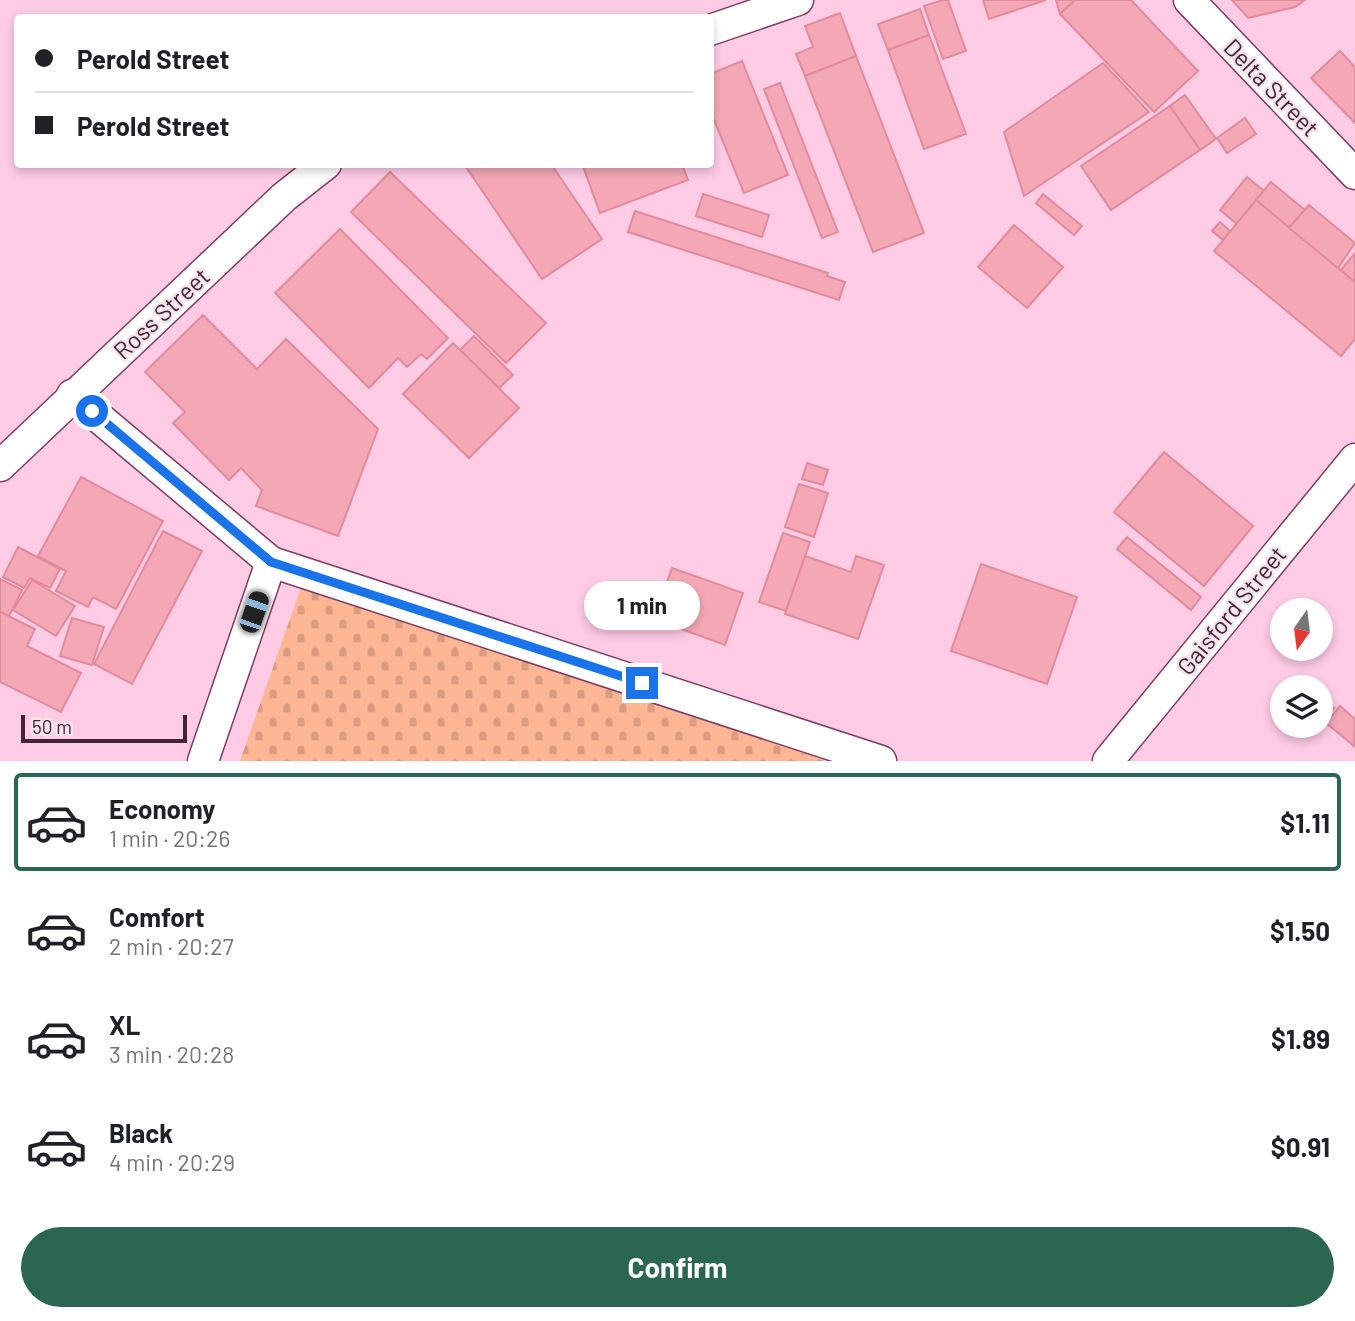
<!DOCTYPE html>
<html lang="en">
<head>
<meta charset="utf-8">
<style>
	:root { --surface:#fff; --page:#f6f6f6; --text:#202124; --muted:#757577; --line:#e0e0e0; --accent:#2b6651 }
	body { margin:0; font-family:Barlow,sans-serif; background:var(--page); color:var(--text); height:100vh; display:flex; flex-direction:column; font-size:26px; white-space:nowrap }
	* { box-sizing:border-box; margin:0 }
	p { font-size:23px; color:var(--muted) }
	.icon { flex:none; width:38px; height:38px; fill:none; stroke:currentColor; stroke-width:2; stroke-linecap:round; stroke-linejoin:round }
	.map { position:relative; height:761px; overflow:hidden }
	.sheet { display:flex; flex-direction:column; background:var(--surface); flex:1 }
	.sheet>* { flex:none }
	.banner { position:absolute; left:14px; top:14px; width:700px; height:154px; border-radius:7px; box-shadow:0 4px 10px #0003; display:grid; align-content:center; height:154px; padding:0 21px; background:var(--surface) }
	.needle { width:46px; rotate:194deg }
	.controls { position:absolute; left:1270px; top:598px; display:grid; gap:14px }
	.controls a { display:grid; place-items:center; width:63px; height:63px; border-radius:50%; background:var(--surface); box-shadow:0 4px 10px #0003; font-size:35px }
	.scale { position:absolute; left:21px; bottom:18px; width:166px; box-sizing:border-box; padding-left:7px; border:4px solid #432435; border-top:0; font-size:19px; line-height:24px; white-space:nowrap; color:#432435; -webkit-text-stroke:5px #f5e4ec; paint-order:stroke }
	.end { position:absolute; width:32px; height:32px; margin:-16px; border:9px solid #1a73e8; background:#fff; box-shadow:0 0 0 4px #fff }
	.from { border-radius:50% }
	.bubble { position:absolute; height:49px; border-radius:24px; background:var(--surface); box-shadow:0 4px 10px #0003; font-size:23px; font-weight:700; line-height:49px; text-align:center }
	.car { position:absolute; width:21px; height:42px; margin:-21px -10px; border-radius:9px; box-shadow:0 0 5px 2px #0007; background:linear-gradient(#222 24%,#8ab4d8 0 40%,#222 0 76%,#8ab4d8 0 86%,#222 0) }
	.banner b { display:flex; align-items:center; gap:24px; height:66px; font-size:26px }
	.banner b+b { border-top:2px solid var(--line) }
	.banner i { width:18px; height:18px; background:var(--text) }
	ul { padding:12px 0 0; list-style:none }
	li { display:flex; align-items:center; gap:21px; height:98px; margin:0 14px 10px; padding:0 7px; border:4px solid transparent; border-radius:7px }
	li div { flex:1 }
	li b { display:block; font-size:26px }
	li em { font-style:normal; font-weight:700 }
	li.current { border-color:var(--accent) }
	li>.icon { width:63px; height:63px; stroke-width:1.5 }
	.action { display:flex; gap:14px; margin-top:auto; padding:14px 21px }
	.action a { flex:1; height:80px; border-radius:42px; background:var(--accent); color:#fff; font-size:28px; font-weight:700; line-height:80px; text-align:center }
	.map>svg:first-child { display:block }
</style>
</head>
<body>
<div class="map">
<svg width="1355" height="761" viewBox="0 0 1355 761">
	<defs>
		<pattern id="cemetery-stones" width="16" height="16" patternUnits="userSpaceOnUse" patternTransform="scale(1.75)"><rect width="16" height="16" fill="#fcb694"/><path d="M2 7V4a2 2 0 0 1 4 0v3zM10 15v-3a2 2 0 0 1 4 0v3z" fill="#d99c80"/></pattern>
	</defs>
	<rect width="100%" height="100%" fill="#fdcbe4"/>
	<polygon fill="url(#cemetery-stones)" points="304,579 826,761 240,761"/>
	<g fill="#f4a8b6" stroke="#e18b9d" stroke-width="2">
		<polygon points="943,0 948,0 966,51 943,59 924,6"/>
		<polygon points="983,0 1046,0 989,19"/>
		<polygon points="1056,0 1075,0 1060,14"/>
		<polygon points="1075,0 1131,0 1198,71 1154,112 1060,14"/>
		<polygon points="1232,0 1305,0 1295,7 1248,18"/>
		<polygon points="920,9 929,35 888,50 878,24"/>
		<polygon points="840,13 856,56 805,76 796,54 813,47 805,26"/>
		<polygon points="929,35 966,134 924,149 888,50"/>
		<polygon points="1340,51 1355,67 1355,123 1311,78"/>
		<polygon points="856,56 924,233 873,252 805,76"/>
		<polygon points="742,61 788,175 744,193 710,110 710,74"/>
		<polygon points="1103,63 1149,112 1024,196 1004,132"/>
		<polygon points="780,83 838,232 822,238 764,89"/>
		<polygon points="1185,95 1216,139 1200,150 1170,106"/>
		<polygon points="1170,106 1200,150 1111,210 1081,166"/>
		<polygon points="1245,118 1256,134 1227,153 1217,138"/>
		<polygon points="464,164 551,164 602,239 542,279"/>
		<polygon points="582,164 682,164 688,180 600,213"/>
		<polygon points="390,172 546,323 506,363 351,212"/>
		<polygon points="1247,177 1264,191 1237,224 1220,210"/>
		<polygon points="1271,182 1305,210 1289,228 1256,200"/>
		<polygon points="703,194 769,215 762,237 696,216"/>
		<polygon points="1043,194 1082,226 1074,235 1036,203"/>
		<polygon points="1256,200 1355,282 1355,339 1341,356 1214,251"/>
		<polygon points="1309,205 1355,243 1338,268 1289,228"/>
		<polygon points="635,211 828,273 827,276 845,282 839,300 628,232"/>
		<polygon points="1220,222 1230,231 1223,240 1212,231"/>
		<polygon points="1014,225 1063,267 1027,308 978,267"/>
		<polygon points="340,229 448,338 427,359 421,354 407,367 398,358 369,388 275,293"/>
		<polygon points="1355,253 1355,282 1341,270"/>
		<polygon points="203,315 257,369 286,339 378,429 338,536 256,506 262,490 241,468 229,480 173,423 185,412 145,372"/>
		<polygon points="474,336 513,375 499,388 460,350"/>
		<polygon points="453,343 519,408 469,458 403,394"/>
		<polygon points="1164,452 1253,526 1204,586 1114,512"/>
		<polygon points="807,463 828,470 823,485 802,479"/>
		<polygon points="81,477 163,521 116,609 93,597 88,607 56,591 66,571 38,556"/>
		<polygon points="799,484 828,493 814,537 785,527"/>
		<polygon points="163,531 202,551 132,684 94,664"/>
		<polygon points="783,533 810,542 786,611 759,602"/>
		<polygon points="1127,537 1201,597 1191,610 1117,549"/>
		<polygon points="18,547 60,569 50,588 30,578 24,588 3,577"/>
		<polygon points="805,556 851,572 856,556 884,565 858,639 785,614"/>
		<polygon points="981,564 1077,597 1047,684 951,651"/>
		<polygon points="672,568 743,593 725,645 654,619"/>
		<polygon points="0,579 22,590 9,616 0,612"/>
		<polygon points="32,580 75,606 56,636 13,610"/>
		<polygon points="0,612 35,629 27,646 81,673 61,712 0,682"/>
		<polygon points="72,618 104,627 92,665 60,656"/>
		<polygon points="1321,697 1334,708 1322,722 1321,721"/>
		<polygon points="1340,706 1355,719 1354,746 1326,723"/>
	</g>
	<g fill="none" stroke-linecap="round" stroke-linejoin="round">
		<defs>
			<g id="minor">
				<polyline points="1189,0 1355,174"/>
				<polyline points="710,30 798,0"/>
				<polyline points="72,395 271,562 881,761"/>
				<polyline points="0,466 284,197 326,164"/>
				<polyline points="203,761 271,562"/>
				<polyline points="1108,761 1355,459"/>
			</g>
		</defs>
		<use href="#minor" stroke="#813c64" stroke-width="33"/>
		<use href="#minor" stroke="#fff" stroke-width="30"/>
	</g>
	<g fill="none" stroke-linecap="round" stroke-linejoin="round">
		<polyline stroke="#1a73e8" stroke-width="9" points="92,411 271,562 642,683"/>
	</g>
	<g text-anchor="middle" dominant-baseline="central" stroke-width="5" stroke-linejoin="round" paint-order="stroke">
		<g font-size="24" fill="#432435" stroke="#f5e4ec">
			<text transform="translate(1272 87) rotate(46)">Delta Street</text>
			<text transform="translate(161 313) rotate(-43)">Ross Street</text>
			<text transform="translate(1231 610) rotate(-51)">Gaisford Street</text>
		</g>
	</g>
</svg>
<div class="controls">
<a><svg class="needle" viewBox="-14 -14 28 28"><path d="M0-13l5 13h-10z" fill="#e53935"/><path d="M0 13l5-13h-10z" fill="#757577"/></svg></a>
<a><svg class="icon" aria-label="layers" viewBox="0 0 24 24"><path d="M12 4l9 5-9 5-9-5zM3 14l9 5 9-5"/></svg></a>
</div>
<div class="scale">50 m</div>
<i class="end from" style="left:92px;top:411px"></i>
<i class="end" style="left:642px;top:683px"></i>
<div class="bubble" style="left:584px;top:581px;width:116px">1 min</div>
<i class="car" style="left:254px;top:612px;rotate:19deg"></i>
<div class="banner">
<b><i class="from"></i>Perold Street</b>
<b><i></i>Perold Street</b>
</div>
</div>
<section class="sheet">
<ul>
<li class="current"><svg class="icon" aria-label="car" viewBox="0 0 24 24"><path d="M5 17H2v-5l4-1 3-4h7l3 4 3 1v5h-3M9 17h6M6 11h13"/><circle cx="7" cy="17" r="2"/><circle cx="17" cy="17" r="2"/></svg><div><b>Economy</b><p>1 min · 20:26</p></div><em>$1.11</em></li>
<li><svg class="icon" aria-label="car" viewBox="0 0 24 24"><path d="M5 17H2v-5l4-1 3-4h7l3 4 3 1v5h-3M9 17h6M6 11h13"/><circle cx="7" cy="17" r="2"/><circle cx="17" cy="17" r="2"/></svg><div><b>Comfort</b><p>2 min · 20:27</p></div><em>$1.50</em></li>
<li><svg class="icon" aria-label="car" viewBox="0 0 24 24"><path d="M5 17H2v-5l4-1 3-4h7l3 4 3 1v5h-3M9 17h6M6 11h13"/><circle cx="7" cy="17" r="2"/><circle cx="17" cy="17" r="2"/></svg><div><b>XL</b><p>3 min · 20:28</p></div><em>$1.89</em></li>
<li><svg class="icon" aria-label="car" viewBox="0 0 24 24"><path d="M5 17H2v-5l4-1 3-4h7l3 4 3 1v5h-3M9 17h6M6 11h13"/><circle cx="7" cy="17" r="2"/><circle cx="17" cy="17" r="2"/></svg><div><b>Black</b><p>4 min · 20:29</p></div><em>$0.91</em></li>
</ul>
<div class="action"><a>Confirm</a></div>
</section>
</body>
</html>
